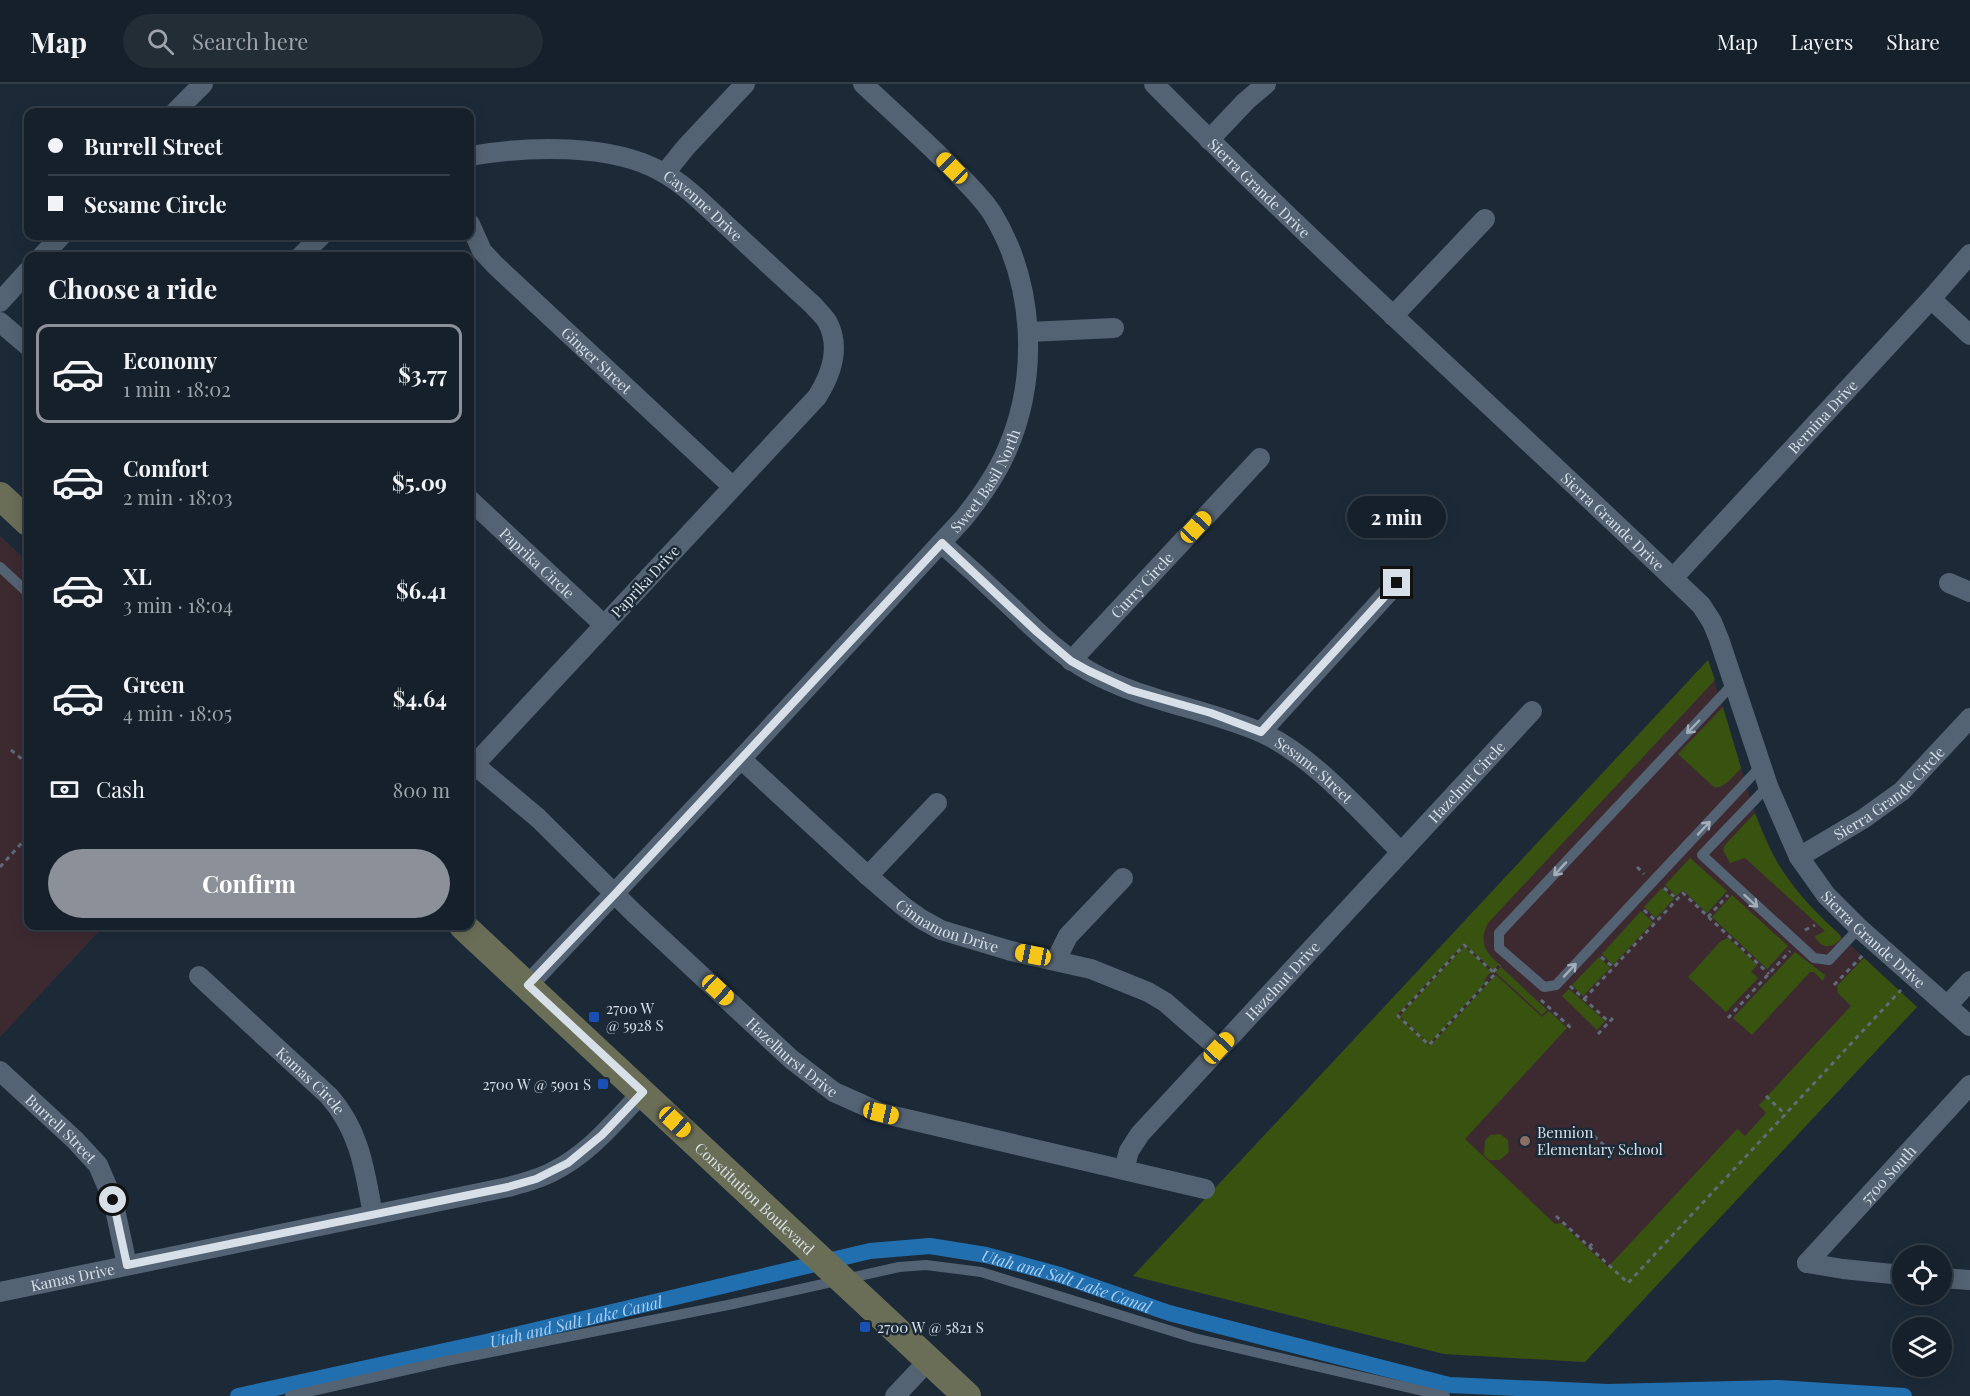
<!DOCTYPE html>
<html lang="en">
<head>
<meta charset="utf-8">
<style>
	:root { --surface:#15202a; --page:#222d36; --text:#f1f3f6; --muted:#9da3a8; --line:#343e47; --accent:#8c9099 }
	body { margin:0; font-family:"Playfair Display",serif; background:var(--page); color:var(--text); height:100vh; display:flex; flex-direction:column; font-size:22px; white-space:nowrap }
	* { box-sizing:border-box; margin:0 }
	p { font-size:20px; color:var(--muted) }
	.icon { flex:none; width:33px; height:33px; fill:none; stroke:currentColor; stroke-width:2; stroke-linecap:round; stroke-linejoin:round }
	.map { position:relative; flex:1; overflow:hidden }
	.panel { position:absolute; left:24px; top:168px; width:450px; height:678px; display:flex; flex-direction:column; background:var(--surface); border-radius:12px; box-shadow:0 3px 15px #0003,0 0 0 2px var(--line) }
	.panel>* { flex:none }
	.banner { position:absolute; left:24px; top:24px; width:450px; height:132px; border-radius:12px; box-shadow:0 3px 15px #0003,0 0 0 2px var(--line); display:grid; align-content:center; height:132px; padding:0 24px; background:var(--surface) }
	.fabs { position:absolute; left:1892px; top:1161px; display:grid; gap:12px }
	.fabs a { display:grid; place-items:center; width:60px; height:60px; border-radius:50%; background:var(--surface); box-shadow:0 3px 15px #0003,0 0 0 2px var(--line); font-size:30px }
	.end { position:absolute; width:27px; height:27px; margin:-14px; border:8px solid #d7e0e9; background:#111; box-shadow:0 0 0 3px #111 }
	.from { border-radius:50% }
	.bubble { position:absolute; height:42px; border-radius:21px; background:var(--surface); box-shadow:0 3px 15px #0003,0 0 0 2px var(--line); font-size:20px; font-weight:700; line-height:42px; text-align:center }
	.car { position:absolute; width:18px; height:36px; margin:-18px -9px; border-radius:8px; box-shadow:0 0 4px 2px #0007; background:linear-gradient(#f5c518 24%,#345 0 40%,#f5c518 0 76%,#345 0 86%,#f5c518 0) }
	.banner b { display:flex; align-items:center; gap:21px; height:57px; font-size:22px }
	.banner b+b { border-top:2px solid var(--line) }
	.banner i { width:15px; height:15px; background:var(--text) }
	ul { padding:0; list-style:none }
	li { display:flex; align-items:center; gap:18px; height:99px; margin:0 12px 9px; padding:0 12px; border:3px solid transparent; border-radius:12px }
	li div { flex:1 }
	li b { display:block; font-size:22px }
	li em { font-style:normal; font-weight:700 }
	li.current { border-color:var(--accent) }
	li>.icon { width:54px; height:54px; stroke-width:1.5 }
	h2 { padding:0 24px; font-size:27px; line-height:72px }
	.pay { display:flex; align-items:center; gap:15px; height:66px; padding:0 24px; font-size:22px }
	.pay p { margin-inline-start:auto }
	.cta { display:flex; gap:12px; margin-top:auto; padding:12px 24px }
	.cta a { flex:1; height:69px; border-radius:36px; background:var(--accent); color:#fff; font-size:24px; font-weight:700; line-height:69px; text-align:center }
	header { display:flex; align-items:center; gap:36px; box-sizing:border-box; height:84px; padding:0 30px; background:var(--surface); border-bottom:2px solid var(--line) }
	header strong { font-size:28px }
	nav { display:flex; gap:33px; margin-inline-start:auto; font-size:21px }
	.search { width:420px; height:54px; background:var(--page); display:flex; align-items:center; gap:15px; box-sizing:border-box; padding:0 21px; border-radius:33px; color:var(--muted); font-size:22px }
	.map>svg:first-child { display:block }
</style>
</head>
<body>
<header>
<strong>Map</strong>
<div class="search"><svg class="icon" aria-label="search" viewBox="0 0 24 24"><circle cx="10" cy="10" r="6"/><path d="M15 15l6 6"/></svg>Search here</div>
<nav><a>Map</a><a>Layers</a><a>Share</a></nav>
</header>
<div class="map">
<svg width="1970" height="1312" viewBox="0 0 1970 1312">
	<rect width="100%" height="100%" fill="#1c2a38"/>
	<g fill="#3d2a31">
		<polygon points="0,452 28,478 28,842 104,842 0,953"/>
		<polygon points="1708,576 1755,729 1776,778 1810,823 1917,923 1585,1278 1444,1270 1133,1192"/>
	</g>
	<g fill="#385310">
		<path d="M1708 576 1715 596 1488 839C1479 857 1484 867 1499 880L1493 886 1464 860 1397 931 1430 962 1496 891 1542 933 1549 927 1567 944 1465 1055 1555 1140 1561 1139 1608 1183 1737 1045 1745 1052 1766 1029 1759 1021 1851 922 1838 909 1837 902 1864 874 1917 923 1585 1278 1444 1270 1133 1192Z"/>
		<path d="M1723 623 1741 684C1734 691 1725 705 1714 703L1678 670Z"/>
		<path d="M1755 729C1776 786 1796 810 1840 851L1841 855C1832 864 1821 866 1815 852L1825 847 1745 774 1730 779 1723 766 1725 761Z"/>
		<polygon points="1690,774 1727,807 1707,829 1683,806 1676,812 1665,801"/>
		<polygon points="1662,804 1674,815 1656,834 1644,823"/>
		<polygon points="1732,811 1788,862 1767,885 1712,833"/>
		<polygon points="1641,827 1653,838 1613,881 1602,870"/>
		<polygon points="1728,854 1757,881 1751,888 1758,894 1726,928 1688,893 1721,857"/>
		<polygon points="1464,862 1491,888 1484,896 1486,898 1429,960 1400,932"/>
		<polygon points="1795,868 1825,891 1823,897 1814,888 1810,888 1752,951 1733,934"/>
		<polygon points="1599,873 1610,884 1583,912 1572,901"/>
		<polygon points="1501,883 1547,926 1542,931 1495,888"/>
		<polygon points="1569,905 1605,937 1597,946 1562,912"/>
		<polygon points="1500,1050 1508,1056 1509,1068 1500,1076 1489,1076 1484,1071 1485,1057 1490,1051"/>
	</g>
	<g fill="none" stroke-linecap="round" stroke-linejoin="round">
		<path stroke="#226fb0" stroke-width="16" id="s1" d="M238 1312 486 1258 870 1167 930 1162 986 1171 1060 1191 1169 1229 1449 1301 1608 1308 1777 1304 1904 1312"/>
		<g stroke="#5f6c78" stroke-width="3" stroke-dasharray="4.5 4.5" stroke-linecap="butt">
			<polyline points="11,666 28,680"/>
			<polyline points="0,783 28,752"/>
			<polyline points="1637,783 1644,790"/>
			<polyline points="1664,804 1677,815"/>
			<polyline points="1644,826 1656,837"/>
			<polyline points="1708,833 1728,811"/>
			<polyline points="1805,846 1815,841"/>
			<polyline points="1601,873 1613,883"/>
			<polyline points="1493,888 1464,861 1398,932 1429,961 1495,890 1493,888 1500,881"/>
			<polyline points="1834,901 1863,871"/>
			<polyline points="1570,902 1609,938 1616,931"/>
			<polyline points="1584,915 1683,809 1769,890"/>
			<polyline points="1541,916 1571,944"/>
			<polyline points="1728,934 1790,867"/>
			<polyline points="1598,950 1609,938"/>
			<polyline points="1766,1012 1786,1031"/>
			<polyline points="1594,1052 1609,1066 1612,1064"/>
			<polyline points="1556,1132 1628,1199 1901,906"/>
			<polyline points="1589,1163 1593,1159"/>
		</g>
		<g stroke="#546373" stroke-width="10">
			<polyline points="0,483 28,509"/>
			<polyline points="1733,600 1499,849 1499,864 1544,903 1556,901 1761,682"/>
			<polyline points="1768,702 1702,771 1814,874 1829,876 1859,844"/>
			<polyline points="290,1312 446,1277 733,1220 899,1183 926,1181 981,1188 1194,1254 1445,1312"/>
		</g>
		<g stroke="#546373" stroke-width="20">
			<path id="s2" d="M1154 0C1331 179 1519 346 1701 521L1712 538 1719 555 1768 702 1799 773 1826 811 1859 844 1970 942"/>
			<polyline points="175,28 203,0"/>
			<polyline points="1209,56 1246,17 1266,0"/>
			<path id="s3" d="M470 72C527 62 611 59 662 88 684 100 704 120 722 137 752 165 782 193 813 221 818 227 825 233 828 239 841 265 831 291 817 313L474 681"/>
			<polyline points="665,89 686,63 745,0"/>
			<path id="s4" d="M470 140 482 167 495 181 733 403"/>
			<polyline points="42,172 61,152"/>
			<polyline points="301,172 321,152"/>
			<polyline points="1931,215 1970,251"/>
			<polyline points="0,218 28,187"/>
			<polyline points="1393,232 1485,135"/>
			<polyline points="0,238 28,262"/>
			<polyline points="1029,248 1114,244"/>
			<path id="s5" d="M470 416 604 541"/>
			<path id="s6" d="M941 459C963 478 984 497 1005 517 1032 542 1057 569 1089 587 1142 617 1204 624 1260 648 1311 670 1361 728 1401 768"/>
			<path id="s7" d="M1673 494 1931 215 1970 170"/>
			<polyline points="1949,499 1970,508"/>
			<path id="s8" d="M1071 577 1260 374"/>
			<polyline points="1261,648 1397,499"/>
			<path id="s9" d="M741 675 868 792 903 822 921 835 941 846 1011 867 1091 885 1148 908 1165 918 1219 965"/>
			<path id="s10" d="M470 677 538 734 635 830 791 975 834 1008 881 1029 1205 1105"/>
			<path id="s11" d="M1799 773 1863 735 1902 707 1970 634"/>
			<polyline points="868,792 937,719"/>
			<polyline points="1056,876 1068,852 1123,794"/>
			<path id="s12" d="M199 892 329 1012C360 1047 365 1087 373 1131"/>
			<path id="s13" d="M528 901 741 675 963 435C980 414 996 392 1007 366 1039 292 1035 199 992 129 981 112 964 96 949 81 921 53 892 27 863 0"/>
			<polyline points="1947,922 1970,897"/>
			<path id="s14" d="M0 987 75 1056 98 1081 113 1116 127 1181"/>
			<path id="s15" d="M1124 1085 1129 1067 1140 1050 1532 627"/>
			<path id="s16" d="M1807 1179 1970 1001"/>
			<polyline points="1807,1179 1843,1185 1902,1191"/>
			<polyline points="1941,1194 1970,1196"/>
			<path id="s17" d="M0 1208 508 1103C523 1099 539 1095 552 1088 589 1070 615 1037 643 1008"/>
			<polyline points="895,1312 929,1276"/>
		</g>
		<g stroke="#6b6e57" stroke-width="28">
			<polyline points="0,412 28,438"/>
			<path id="s18" d="M463 842 967 1312"/>
		</g>
	</g>
	<defs><path id="oneway-shaft" d="M-6 0H5M1.5-3L5.5 0L1.5 3" fill="none" stroke-width="1.6" stroke-linecap="round" stroke-linejoin="round" transform="scale(1.5)"/></defs>
	<g stroke="#a3aeba">
		<use href="#oneway-shaft" transform="translate(1693 643) rotate(134)"/>
		<use href="#oneway-shaft" transform="translate(1704 744) rotate(-47)"/>
		<use href="#oneway-shaft" transform="translate(1560 785) rotate(133)"/>
		<use href="#oneway-shaft" transform="translate(1751 817) rotate(42)"/>
		<use href="#oneway-shaft" transform="translate(1570 886) rotate(-47)"/>
	</g>
	<g fill="none" stroke-linecap="round" stroke-linejoin="round">
		<polyline stroke="#d7e0e9" stroke-width="8" points="113,1116 127,1181 508,1103 536,1095 568,1079 602,1051 643,1008 528,901 615,810 942,459 1037,548 1071,577 1089,587 1130,606 1211,629 1261,648 1397,499"/>
	</g>
	<g fill="#1a4fb4" stroke="#1c2a38" stroke-width="2">
		<rect x="588" y="927" width="12" height="12" rx="3"/>
		<rect x="597" y="994" width="12" height="12" rx="3"/>
		<rect x="859" y="1237" width="12" height="12" rx="3"/>
	</g>
	<circle fill="#8d6e63" stroke="#1c2a38" stroke-width="2" cx="1525" cy="1057" r="6"/>
	<g text-anchor="middle" dominant-baseline="central" stroke-width="5" stroke-linejoin="round" paint-order="stroke">
		<g font-size="15" fill="#d7e0e9" stroke="#1c2a38">
			<text stroke="none"><textPath href="#s2" startOffset="148">Sierra Grande Drive</textPath></text>
			<text stroke="none"><textPath href="#s3" startOffset="249">Cayenne Drive</textPath></text>
			<text stroke="none"><textPath href="#s4" startOffset="188">Ginger Street</textPath></text>
			<text stroke="none"><textPath href="#s7" startOffset="220">Bernina Drive</textPath></text>
			<text stroke="none"><textPath href="#s13" startOffset="682">Sweet Basil North</textPath></text>
			<text stroke="none"><textPath href="#s2" startOffset="634">Sierra Grande Drive</textPath></text>
			<text stroke="none"><textPath href="#s5" startOffset="92">Paprika Circle</textPath></text>
			<text transform="translate(645 497) rotate(-47)">Paprika Drive</text>
			<text stroke="none"><textPath href="#s8" startOffset="104">Curry Circle</textPath></text>
			<text stroke="none"><textPath href="#s6" startOffset="444">Sesame Street</textPath></text>
			<text stroke="none"><textPath href="#s15" startOffset="519">Hazelnut Circle</textPath></text>
			<text stroke="none"><textPath href="#s11" startOffset="111">Sierra Grande Circle</textPath></text>
			<text stroke="none"><textPath href="#s9" startOffset="268">Cinnamon Drive</textPath></text>
			<text stroke="none"><textPath href="#s2" startOffset="1138">Sierra Grande Drive</textPath></text>
			<text stroke="none"><textPath href="#s15" startOffset="248">Hazelnut Drive</textPath></text>
			<text stroke="none"><textPath href="#s10" startOffset="438">Hazelhurst Drive</textPath></text>
			<text stroke="none"><textPath href="#s12" startOffset="153">Kamas Circle</textPath></text>
			<text stroke="none"><textPath href="#s14" startOffset="84">Burrell Street</textPath></text>
			<text stroke="none"><textPath href="#s16" startOffset="120">5700 South</textPath></text>
			<text stroke="none"><textPath href="#s18" startOffset="399">Constitution Boulevard</textPath></text>
			<text stroke="none"><textPath href="#s17" startOffset="74">Kamas Drive</textPath></text>
		</g>
		<g font-size="15" fill="#d7e0e9" stroke="#1c2a38" text-anchor="start">
			<text x="606" y="924">2700 W<tspan x="606" dy="17">@ 5928 S</tspan></text>
			<text x="591" y="1000" text-anchor="end">2700 W @ 5901 S</text>
			<text x="1537" y="1048">Bennion<tspan x="1537" dy="17">Elementary School</tspan></text>
			<text x="877" y="1243">2700 W @ 5821 S</text>
		</g>
		<g font-size="16" font-style="italic" fill="#acd0f3" stroke="#1c2a38">
			<text stroke="none"><textPath href="#s1" startOffset="850">Utah and Salt Lake Canal</textPath></text>
			<text stroke="none"><textPath href="#s1" startOffset="346">Utah and Salt Lake Canal</textPath></text>
		</g>
	</g>
</svg>
<div class="fabs">
<a><svg class="icon" aria-label="locate" viewBox="0 0 24 24"><circle cx="12" cy="12" r="6"/><path d="M12 2v4M12 18v4M2 12h4M18 12h4"/></svg></a>
<a><svg class="icon" aria-label="layers" viewBox="0 0 24 24"><path d="M12 4l9 5-9 5-9-5zM3 14l9 5 9-5"/></svg></a>
</div>
<i class="end from" style="left:113px;top:1116px"></i>
<i class="end" style="left:1397px;top:499px"></i>
<div class="bubble" style="left:1347px;top:412px;width:99px">2 min</div>
<i class="car" style="left:952px;top:84px;rotate:315deg"></i>
<i class="car" style="left:1196px;top:443px;rotate:43deg"></i>
<i class="car" style="left:1033px;top:871px;rotate:281deg"></i>
<i class="car" style="left:718px;top:906px;rotate:133deg"></i>
<i class="car" style="left:1219px;top:964px;rotate:43deg"></i>
<i class="car" style="left:881px;top:1029px;rotate:103deg"></i>
<i class="car" style="left:675px;top:1038px;rotate:133deg"></i>
<div class="banner">
<b><i class="from"></i>Burrell Street</b>
<b><i></i>Sesame Circle</b>
</div>
<section class="panel">
<h2>Choose a ride</h2>
<ul>
<li class="current"><svg class="icon" aria-label="car" viewBox="0 0 24 24"><path d="M5 17H2v-5l4-1 3-4h7l3 4 3 1v5h-3M9 17h6M6 11h13"/><circle cx="7" cy="17" r="2"/><circle cx="17" cy="17" r="2"/></svg><div><b>Economy</b><p>1 min · 18:02</p></div><em>$3.77</em></li>
<li><svg class="icon" aria-label="car" viewBox="0 0 24 24"><path d="M5 17H2v-5l4-1 3-4h7l3 4 3 1v5h-3M9 17h6M6 11h13"/><circle cx="7" cy="17" r="2"/><circle cx="17" cy="17" r="2"/></svg><div><b>Comfort</b><p>2 min · 18:03</p></div><em>$5.09</em></li>
<li><svg class="icon" aria-label="car" viewBox="0 0 24 24"><path d="M5 17H2v-5l4-1 3-4h7l3 4 3 1v5h-3M9 17h6M6 11h13"/><circle cx="7" cy="17" r="2"/><circle cx="17" cy="17" r="2"/></svg><div><b>XL</b><p>3 min · 18:04</p></div><em>$6.41</em></li>
<li><svg class="icon" aria-label="car" viewBox="0 0 24 24"><path d="M5 17H2v-5l4-1 3-4h7l3 4 3 1v5h-3M9 17h6M6 11h13"/><circle cx="7" cy="17" r="2"/><circle cx="17" cy="17" r="2"/></svg><div><b>Green</b><p>4 min · 18:05</p></div><em>$4.64</em></li>
</ul>
<div class="pay"><svg class="icon" aria-label="cash" viewBox="0 0 24 24"><path d="M3 7h18v10H3z"/><circle cx="12" cy="12" r="2"/></svg>Cash<p>800 m</p></div>
<div class="cta"><a>Confirm</a></div>
</section>
</div>
</body>
</html>
